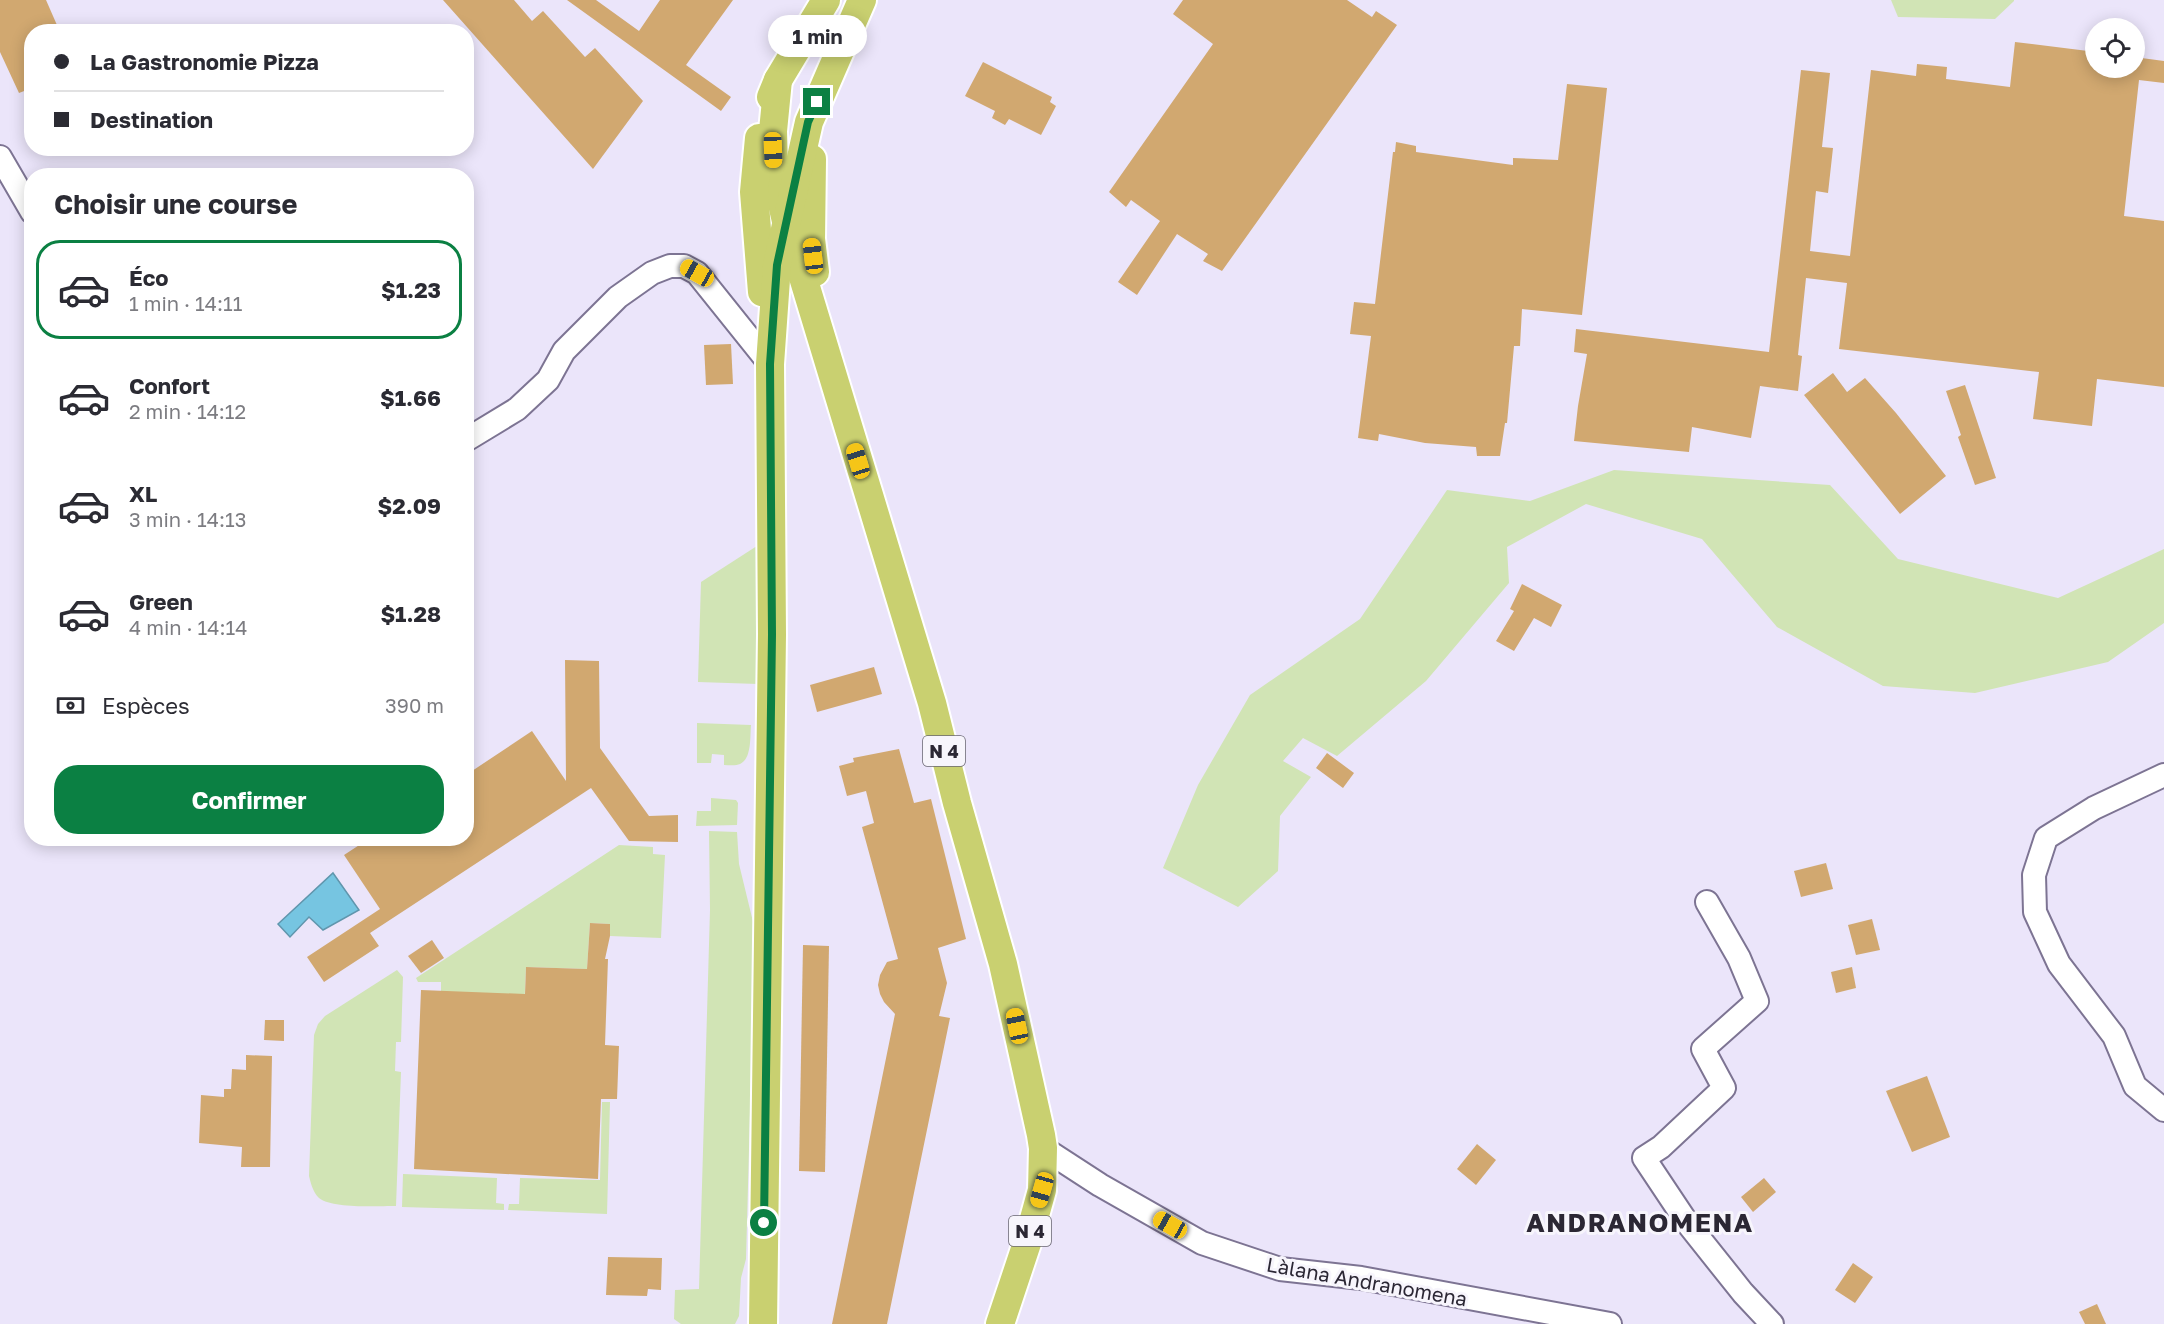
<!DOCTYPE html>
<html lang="fr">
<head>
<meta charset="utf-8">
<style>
	:root { --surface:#fff; --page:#f7f7f7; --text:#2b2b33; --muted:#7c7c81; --line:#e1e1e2; --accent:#0b8043 }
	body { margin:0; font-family:"Golos Text",sans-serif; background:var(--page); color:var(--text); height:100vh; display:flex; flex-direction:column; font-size:22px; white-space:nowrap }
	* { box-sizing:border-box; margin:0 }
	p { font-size:20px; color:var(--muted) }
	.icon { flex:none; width:33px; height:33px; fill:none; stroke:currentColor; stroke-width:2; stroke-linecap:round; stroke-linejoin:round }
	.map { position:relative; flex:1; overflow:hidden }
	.panel { position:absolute; left:24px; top:168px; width:450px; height:678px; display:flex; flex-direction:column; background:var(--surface); border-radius:24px; box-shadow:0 3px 15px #0003 }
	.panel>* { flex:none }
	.hud { position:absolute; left:24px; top:24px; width:450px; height:132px; border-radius:24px; box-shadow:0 3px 15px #0003; display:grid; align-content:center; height:132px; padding:0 30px; background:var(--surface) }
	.buttons { position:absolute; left:2085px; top:18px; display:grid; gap:12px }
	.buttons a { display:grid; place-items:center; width:60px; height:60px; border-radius:50%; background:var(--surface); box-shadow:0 3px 15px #0003; font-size:30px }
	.end { position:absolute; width:27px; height:27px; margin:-14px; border:8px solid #0b8043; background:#fff; box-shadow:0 0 0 3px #fff }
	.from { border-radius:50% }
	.bubble { position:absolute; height:42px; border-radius:21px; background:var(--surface); box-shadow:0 3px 15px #0003; font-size:20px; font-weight:700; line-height:42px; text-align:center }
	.car { position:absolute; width:18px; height:36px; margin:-18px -9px; border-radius:8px; box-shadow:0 0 4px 2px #0007; background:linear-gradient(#f5c518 24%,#345 0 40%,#f5c518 0 76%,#345 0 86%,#f5c518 0) }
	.hud b { display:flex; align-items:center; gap:21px; height:57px; font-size:22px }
	.hud b+b { border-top:2px solid var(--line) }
	.hud i { width:15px; height:15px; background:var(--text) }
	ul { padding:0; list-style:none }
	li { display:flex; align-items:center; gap:18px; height:99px; margin:0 12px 9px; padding:0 18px; border:3px solid transparent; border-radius:24px }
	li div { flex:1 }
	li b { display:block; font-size:22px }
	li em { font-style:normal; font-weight:700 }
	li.selected { border-color:var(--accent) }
	li>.icon { width:54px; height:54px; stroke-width:1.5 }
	h2 { padding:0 30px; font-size:27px; line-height:72px }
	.pay { display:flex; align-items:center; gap:15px; height:66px; padding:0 30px; font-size:22px }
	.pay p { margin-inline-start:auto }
	.action { display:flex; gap:12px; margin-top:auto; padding:12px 30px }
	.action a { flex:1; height:69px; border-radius:24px; background:var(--accent); color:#fff; font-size:24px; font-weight:700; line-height:69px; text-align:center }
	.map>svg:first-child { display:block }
</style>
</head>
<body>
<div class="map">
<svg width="2164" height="1324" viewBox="0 0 2164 1324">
	<rect width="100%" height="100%" fill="#ebe5fa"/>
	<g fill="#d1e4b5">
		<polygon points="1891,0 2014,0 2014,1 1995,19 1898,17"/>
		<polygon points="1614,470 1830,485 1898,559 2058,598 2164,549 2164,623 2108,662 1975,693 1883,686 1777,627 1702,539 1586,504 1507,547 1509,583 1426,681 1337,756 1303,738 1283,761 1311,777 1280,816 1278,871 1238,907 1163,868 1198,785 1250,695 1360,619 1447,490 1530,501"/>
		<polygon points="760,544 758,684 698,682 701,582"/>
		<path d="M697 723 751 725C750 736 752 759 740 764 736 766 729 765 724 765V755L712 754 711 763H697Z"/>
		<polygon points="711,798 736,800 738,803 737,825 696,826 697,811 711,811"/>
		<polygon points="709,831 737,832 739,864 755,930 746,1259 741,1278 739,1316 735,1324 681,1324 674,1319 675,1290 699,1289 710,910"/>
		<polygon points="619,845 653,847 653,854 665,855 661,938 610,936 610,924 590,923 587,969 526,967 524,1012 441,991 441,982 418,982 416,978"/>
		<path d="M397 970 403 977 401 1042H396L395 1071 401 1072 396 1206C377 1206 333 1209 319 1198 313 1192 311 1184 309 1176L314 1035 318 1024 325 1016Z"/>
		<polygon points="602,1102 610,1102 607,1214 508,1210 509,1204 519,1204 520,1178 600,1180"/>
		<polygon points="403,1174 497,1178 496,1203 504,1204 504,1210 402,1207"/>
	</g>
	<polygon fill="#76c5e1" stroke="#6096ad" stroke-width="1.5" points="333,873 359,910 323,930 309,917 290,937 278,924"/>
	<g fill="#d1a870">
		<polygon points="0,0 46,0 60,32 32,32 32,88 19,93 0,52"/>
		<polygon points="443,0 514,0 532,21 543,11 585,57 595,48 643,101 593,169"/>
		<polygon points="567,0 596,0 639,31 660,0 733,0 686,65 731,97 721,111"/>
		<polygon points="1183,0 1347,0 1372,17 1376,11 1397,25 1222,271 1203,261 1208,254 1177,234 1137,295 1118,282 1160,221 1131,200 1126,207 1109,192 1213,44 1173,14"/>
		<polygon points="2015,42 2096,52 2096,68 2134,68 2134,57 2164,61 2164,83 2139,80 2124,216 2164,221 2164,387 2097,379 2092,426 2033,419 2039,372 1839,349 1847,283 1806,278 1798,355 1802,356 1798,391 1760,386 1751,438 1692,427 1689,452 1574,441 1578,406 1587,354 1574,352 1576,329 1769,352 1801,70 1830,73 1822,147 1833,148 1828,193 1816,191 1810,251 1850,256 1871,70 1916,76 1917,64 1947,67 1946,79 2010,87"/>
		<polygon points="983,62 1052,97 1050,102 1056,106 1041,135 1009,119 1005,125 992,118 995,111 965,96"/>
		<polygon points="1567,84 1607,88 1582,315 1522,309 1520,346 1514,346 1507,423 1505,423 1500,456 1477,456 1476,447 1425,443 1379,434 1378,441 1358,438 1371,336 1350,334 1354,302 1375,304 1393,152 1395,152 1396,142 1416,146 1416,152 1513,165 1513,158 1558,160"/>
		<polygon points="731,344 733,384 706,385 704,345"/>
		<polygon points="1833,373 1847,392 1865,378 1896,413 1946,476 1900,514 1804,395"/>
		<polygon points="1965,385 1996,478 1975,485 1958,437 1961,435 1946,391"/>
		<polygon points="1522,584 1562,605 1551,627 1534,618 1514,651 1496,641 1514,611 1510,609"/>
		<polygon points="565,660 599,661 600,748 649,816 678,815 678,842 629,841 591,788 370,933 379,946 324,982 307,957 380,909 344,855 370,838 466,838 466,775 532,731 566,781"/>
		<polygon points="874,667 882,694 817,712 810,685"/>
		<polygon points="899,749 914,803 931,799 966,939 938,948 947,983 939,1016 950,1018 887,1324 832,1324 895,1014 884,1002 880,994 878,985 880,975 887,962 898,959 862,827 874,823 866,791 847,796 839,766 854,762 853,758"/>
		<polygon points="1327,753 1354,773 1343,788 1316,768"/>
		<polygon points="1826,863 1833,889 1801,897 1794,871"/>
		<polygon points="1872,919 1880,950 1856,955 1848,925"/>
		<polygon points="590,923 610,924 610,936 605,959 608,959 605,1045 619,1046 617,1099 601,1099 598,1179 414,1169 421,990 525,994 526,967 587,969"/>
		<polygon points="432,940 444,958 421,973 408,956"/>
		<polygon points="803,945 829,946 825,1172 799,1171"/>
		<polygon points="1852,967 1856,988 1836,993 1831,972"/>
		<polygon points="265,1020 284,1020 284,1041 264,1040"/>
		<polygon points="246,1055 272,1056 270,1167 241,1167 242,1147 199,1143 201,1095 224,1097 224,1089 231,1089 232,1069 246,1070"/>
		<polygon points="1927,1076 1950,1137 1912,1152 1886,1091"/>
		<polygon points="1477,1144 1496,1160 1476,1185 1457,1169"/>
		<polygon points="1764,1178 1776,1192 1753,1212 1741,1197"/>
		<polygon points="608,1257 662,1258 661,1290 648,1289 647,1296 606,1295"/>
		<polygon points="1853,1263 1873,1277 1855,1303 1835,1290"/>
		<polygon points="2097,1304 2106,1324 2085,1324 2079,1312"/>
	</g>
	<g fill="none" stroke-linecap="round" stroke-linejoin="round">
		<defs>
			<g id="minor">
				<polyline points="0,157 32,212"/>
				<polyline points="466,440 517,409 548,380 564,351 618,297 652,273 670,266 684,266 697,273 770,364"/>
				<polyline points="2164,775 2094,808 2046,838 2034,875 2035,912 2059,964 2114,1036 2135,1086 2164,1110"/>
				<polyline points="1707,902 1739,958 1757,1001 1703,1049 1724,1088 1661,1147 1644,1158 1688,1224 1743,1293 1772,1324"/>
				<polyline points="1043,1148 1100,1185 1202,1243 1280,1269 1361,1278 1610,1324"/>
			</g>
			<g id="major">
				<polyline points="778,80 773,131 774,169 786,221 932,703 957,803 1003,964 1041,1135 1043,1148 1042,1190 1029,1237 1000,1324"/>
				<polyline points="771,97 778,80 826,0"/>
				<polyline points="759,138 754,192 762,292"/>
				<polyline points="812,159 811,239 815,272"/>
				<polyline points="763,1324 772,634 770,364 777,265 809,122 862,0"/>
			</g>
		</defs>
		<use href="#minor" stroke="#7d7493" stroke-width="26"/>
		<use href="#major" stroke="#fff" stroke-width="32"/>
		<use href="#minor" stroke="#fff" stroke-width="22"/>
		<use href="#major" stroke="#c9d070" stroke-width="28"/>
	</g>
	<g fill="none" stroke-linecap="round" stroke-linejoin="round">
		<polyline stroke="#0b8043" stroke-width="8" points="764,1223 772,634 770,364 777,265 808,122 817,102"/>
	</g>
	<g text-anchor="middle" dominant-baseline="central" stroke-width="6" stroke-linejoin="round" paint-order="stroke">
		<g fill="#f7f5fc" stroke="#686570" stroke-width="1.5">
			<rect x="923" y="736" width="42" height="30" rx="4.5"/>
			<rect x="1009" y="1216" width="42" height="30" rx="4.5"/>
		</g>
		<g font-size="18" font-weight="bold" fill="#2b2734">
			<text x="944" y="751">N 4</text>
			<text x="1030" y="1231">N 4</text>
		</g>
		<g font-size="20" fill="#2b2734" stroke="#f7f5fc">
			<text transform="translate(1367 1281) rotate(10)">Làlana Andranomena</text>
		</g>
		<g font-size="26" font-weight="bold" letter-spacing="1.5" fill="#2b2734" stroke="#f7f5fc">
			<text x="1640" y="1222">ANDRANOMENA</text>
		</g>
	</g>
</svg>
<div class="buttons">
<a><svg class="icon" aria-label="locate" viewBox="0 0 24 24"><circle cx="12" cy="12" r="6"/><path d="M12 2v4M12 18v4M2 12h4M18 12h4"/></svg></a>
</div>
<i class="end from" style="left:764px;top:1223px"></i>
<i class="end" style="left:817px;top:102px"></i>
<div class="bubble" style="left:768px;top:15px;width:99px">1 min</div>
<i class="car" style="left:773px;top:150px;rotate:178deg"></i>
<i class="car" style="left:813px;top:256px;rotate:353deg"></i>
<i class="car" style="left:697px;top:273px;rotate:299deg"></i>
<i class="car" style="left:858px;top:461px;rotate:343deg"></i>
<i class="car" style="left:1017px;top:1026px;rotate:348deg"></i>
<i class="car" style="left:1042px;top:1190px;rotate:196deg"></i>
<i class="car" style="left:1170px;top:1225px;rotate:299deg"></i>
<div class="hud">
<b><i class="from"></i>La Gastronomie Pizza</b>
<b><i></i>Destination</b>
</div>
<section class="panel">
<h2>Choisir une course</h2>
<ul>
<li class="selected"><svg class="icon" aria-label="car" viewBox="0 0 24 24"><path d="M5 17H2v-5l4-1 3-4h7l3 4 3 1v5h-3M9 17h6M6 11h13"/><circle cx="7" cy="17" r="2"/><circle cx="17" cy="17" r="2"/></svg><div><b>Éco</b><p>1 min · 14:11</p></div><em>$1.23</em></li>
<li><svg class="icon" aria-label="car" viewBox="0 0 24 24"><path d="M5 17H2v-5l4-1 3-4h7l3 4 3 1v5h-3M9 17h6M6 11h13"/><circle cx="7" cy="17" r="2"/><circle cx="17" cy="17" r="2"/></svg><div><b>Confort</b><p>2 min · 14:12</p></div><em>$1.66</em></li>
<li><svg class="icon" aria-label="car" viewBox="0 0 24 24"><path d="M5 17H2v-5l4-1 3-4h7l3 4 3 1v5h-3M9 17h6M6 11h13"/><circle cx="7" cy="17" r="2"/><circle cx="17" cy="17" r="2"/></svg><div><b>XL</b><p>3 min · 14:13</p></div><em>$2.09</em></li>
<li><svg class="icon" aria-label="car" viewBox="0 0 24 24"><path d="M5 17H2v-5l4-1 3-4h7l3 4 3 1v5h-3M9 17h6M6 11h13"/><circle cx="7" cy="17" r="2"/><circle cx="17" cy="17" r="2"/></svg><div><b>Green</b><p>4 min · 14:14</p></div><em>$1.28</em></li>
</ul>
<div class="pay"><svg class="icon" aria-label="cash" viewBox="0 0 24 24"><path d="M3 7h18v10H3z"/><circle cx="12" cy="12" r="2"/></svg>Espèces<p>390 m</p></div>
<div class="action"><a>Confirmer</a></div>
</section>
</div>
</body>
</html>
